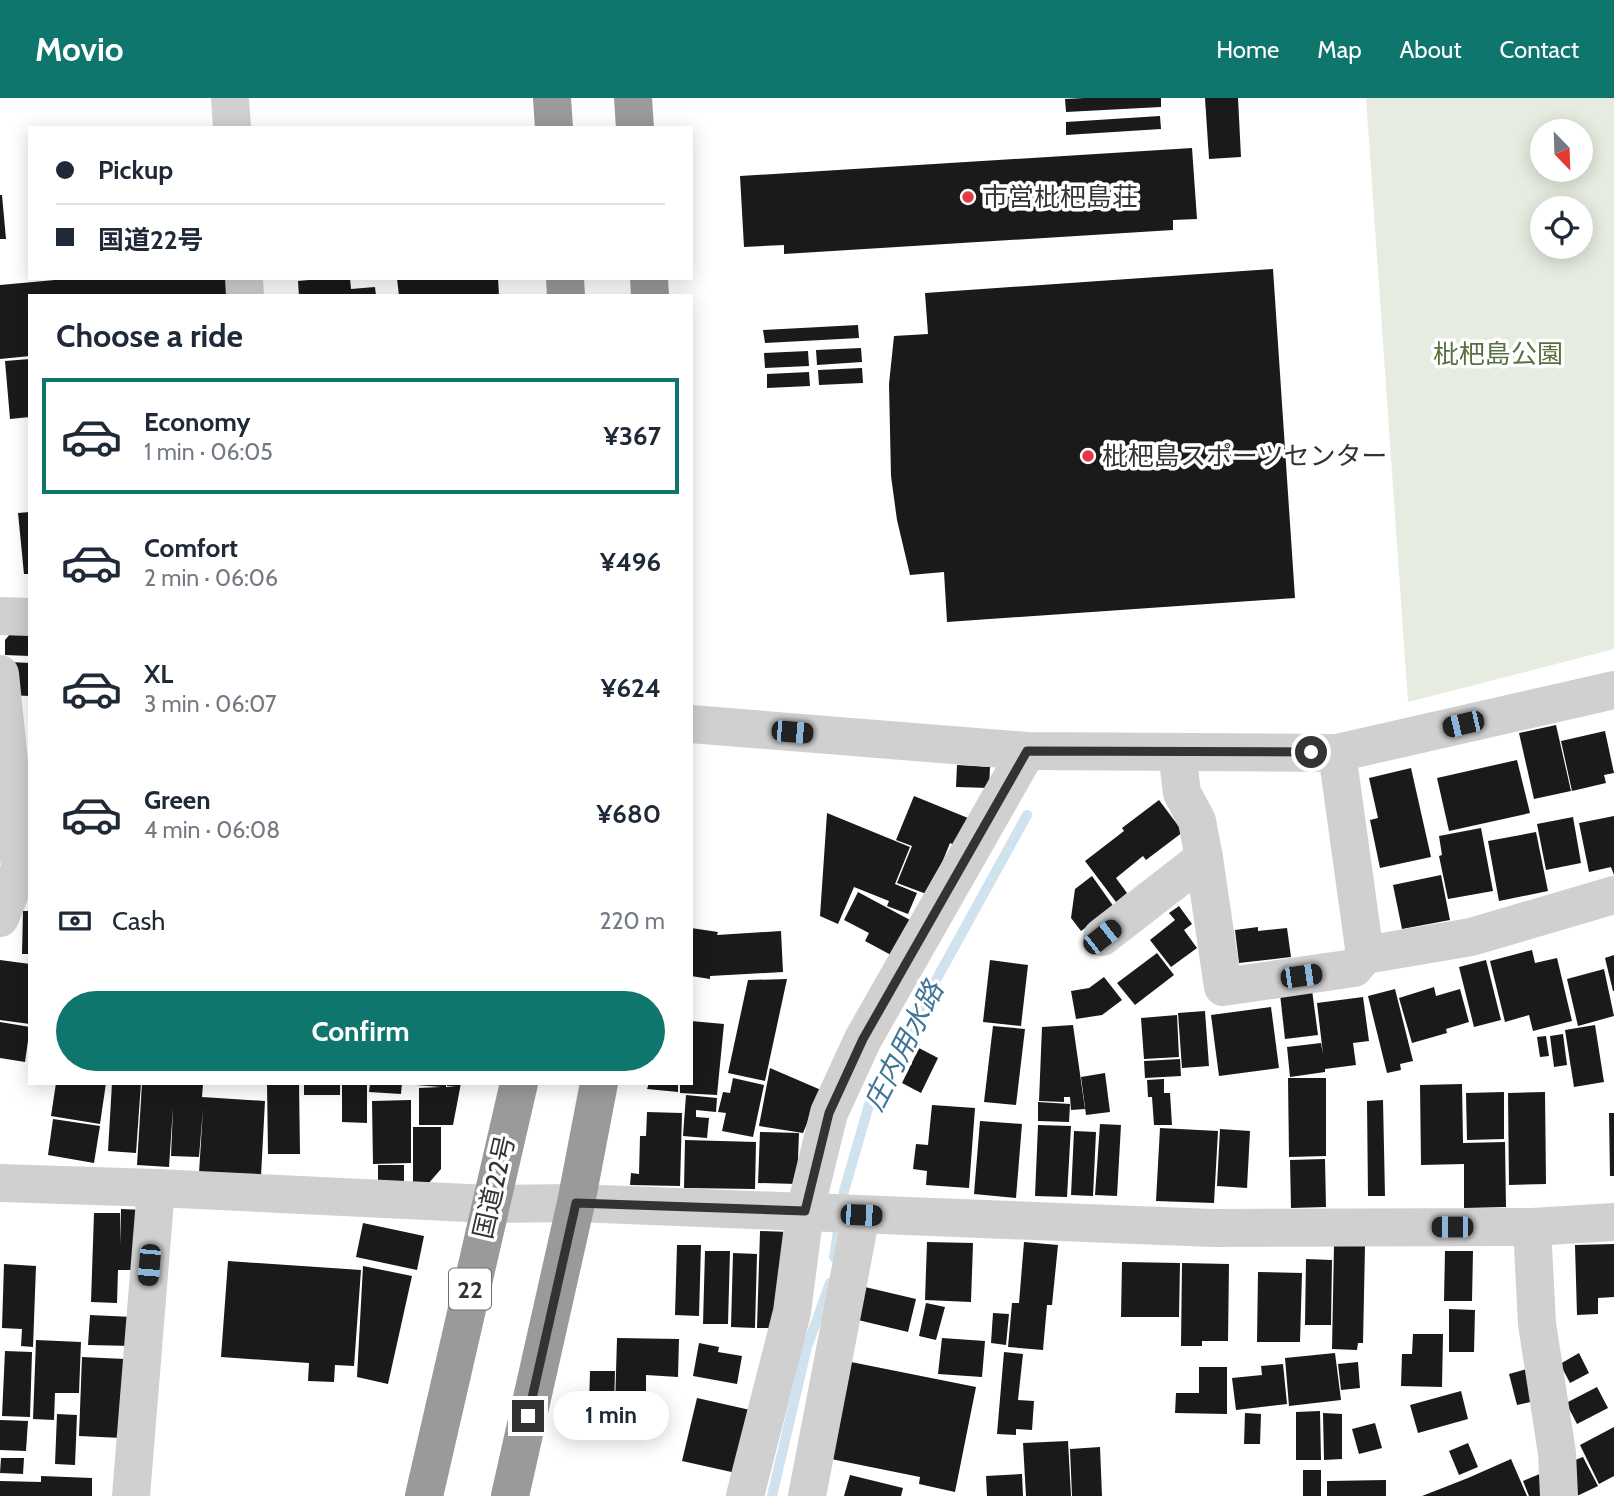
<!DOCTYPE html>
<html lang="en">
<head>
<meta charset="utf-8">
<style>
	:root { --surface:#fff; --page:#f2f2f3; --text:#1f2937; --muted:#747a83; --line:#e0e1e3; --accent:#0f766e }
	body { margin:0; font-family:Cabin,"Noto Sans JP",sans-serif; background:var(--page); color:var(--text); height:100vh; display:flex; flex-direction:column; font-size:26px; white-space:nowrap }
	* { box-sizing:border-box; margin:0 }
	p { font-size:23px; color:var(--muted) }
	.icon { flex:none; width:38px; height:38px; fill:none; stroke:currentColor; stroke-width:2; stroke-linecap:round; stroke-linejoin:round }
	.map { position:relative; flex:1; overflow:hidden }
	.details { position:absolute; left:28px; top:196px; width:665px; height:791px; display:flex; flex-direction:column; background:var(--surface); border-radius:0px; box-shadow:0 4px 18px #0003 }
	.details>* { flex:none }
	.guide { position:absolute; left:28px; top:28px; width:665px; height:154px; border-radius:0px; box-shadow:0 4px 18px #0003; display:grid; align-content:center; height:154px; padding:0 28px; background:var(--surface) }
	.needle { width:46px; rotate:157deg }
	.buttons { position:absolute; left:1530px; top:21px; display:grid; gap:14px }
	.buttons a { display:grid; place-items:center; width:63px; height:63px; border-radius:50%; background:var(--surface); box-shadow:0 4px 18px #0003; font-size:35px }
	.end { position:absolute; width:32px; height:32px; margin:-16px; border:9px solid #333; background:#fff; box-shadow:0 0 0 4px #fff }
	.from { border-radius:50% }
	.bubble { position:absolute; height:49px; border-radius:24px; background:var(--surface); box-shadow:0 4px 18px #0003; font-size:23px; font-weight:800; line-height:49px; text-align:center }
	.car { position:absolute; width:21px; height:42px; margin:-21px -10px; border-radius:9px; box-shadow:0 0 5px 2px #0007; background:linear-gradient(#222 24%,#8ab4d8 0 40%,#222 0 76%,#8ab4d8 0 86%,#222 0) }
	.guide b { display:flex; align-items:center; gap:24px; height:66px; font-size:26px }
	.guide b+b { border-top:2px solid var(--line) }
	.guide i { width:18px; height:18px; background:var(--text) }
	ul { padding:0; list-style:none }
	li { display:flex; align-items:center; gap:21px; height:116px; margin:0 14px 10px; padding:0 14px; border:4px solid transparent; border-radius:0px }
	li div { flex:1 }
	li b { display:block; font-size:26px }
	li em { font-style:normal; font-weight:800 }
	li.active { border-color:var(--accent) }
	li>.icon { width:63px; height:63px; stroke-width:1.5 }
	h2 { padding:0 28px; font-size:32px; line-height:84px }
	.pay { display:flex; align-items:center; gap:18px; height:77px; padding:0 28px; font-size:26px }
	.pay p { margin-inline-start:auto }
	.primary-button { display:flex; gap:14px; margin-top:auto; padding:14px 28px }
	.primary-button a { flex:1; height:80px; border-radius:42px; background:var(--accent); color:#fff; font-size:28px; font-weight:800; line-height:80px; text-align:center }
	header { display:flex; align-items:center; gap:42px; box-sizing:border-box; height:98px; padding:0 35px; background:var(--accent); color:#fff }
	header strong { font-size:33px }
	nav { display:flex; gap:38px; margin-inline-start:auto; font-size:24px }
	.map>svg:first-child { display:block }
</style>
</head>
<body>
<header>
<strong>Movio</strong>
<nav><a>Home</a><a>Map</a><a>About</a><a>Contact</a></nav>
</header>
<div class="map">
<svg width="1614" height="1398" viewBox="0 0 1614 1398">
	<rect width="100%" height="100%" fill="#fff"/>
	<path fill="#e6ecdf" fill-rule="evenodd" d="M1366 0H1614V551L1408 604ZM1542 33H1580V72H1542ZM1542 110H1580V149H1542Z"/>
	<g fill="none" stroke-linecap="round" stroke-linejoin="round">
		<g stroke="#cfe2ee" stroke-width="10">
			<polyline points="834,1159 844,1093 871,1000 1027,717"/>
			<polyline points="772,1398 807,1249 830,1185"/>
		</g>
	</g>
	<g fill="#1a1a1a">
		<polygon points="1084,0 1161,0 1161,9 1066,14 1065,1"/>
		<polygon points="1205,0 1238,0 1241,59 1209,61"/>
		<polygon points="1160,18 1161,31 1066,37 1066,24"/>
		<polygon points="1192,50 1197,121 1173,122 1173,132 784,156 784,147 744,149 740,78"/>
		<polygon points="0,97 2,97 6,141 0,141"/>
		<polygon points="1273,171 1295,500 947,524 944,474 910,477 897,422 891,378 889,286 894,238 928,236 925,195"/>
		<polygon points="77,180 226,180 227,198 30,198 30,258 0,261 0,187"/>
		<polygon points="331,180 350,180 351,191 375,189 376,198 299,198 298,183"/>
		<polygon points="397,180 498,180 499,198 399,198"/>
		<polygon points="858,227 859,240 765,245 763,232"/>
		<polygon points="861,250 862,264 817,267 816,252"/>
		<polygon points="808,253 809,268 765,270 764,255"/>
		<polygon points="30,261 30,319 10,321 5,263"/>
		<polygon points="862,270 863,285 819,287 818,272"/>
		<polygon points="809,274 810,288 767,290 767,276"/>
		<polygon points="30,414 30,476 24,476 18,415"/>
		<polygon points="16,529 30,530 30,558 5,557 5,542"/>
		<polygon points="10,564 30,565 30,598 9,597"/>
		<polygon points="1556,627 1571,693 1534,701 1519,635"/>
		<polygon points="1605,633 1614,675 1604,677 1606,685 1572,693 1561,643"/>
		<polygon points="1517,662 1530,715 1449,733 1437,680"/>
		<polygon points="957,667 990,669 989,690 956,689"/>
		<polygon points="1411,670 1431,759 1380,770 1370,722 1378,720 1369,680"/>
		<polygon points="914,698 968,720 957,748 950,745 929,797 897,785 912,748 896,742"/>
		<polygon points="1159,702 1183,734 1146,762 1143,758 1116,780 1127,795 1116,804 1085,763 1124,733 1122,730"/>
		<polygon points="827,715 910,749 895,786 917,795 908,816 887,808 889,803 854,789 838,826 820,818"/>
		<polygon points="1614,718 1614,777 1611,769 1589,774 1579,725"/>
		<polygon points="1573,719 1581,765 1546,772 1537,726"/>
		<polygon points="1481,730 1493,793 1448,801 1439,758 1442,757 1439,738"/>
		<polygon points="1536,734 1548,793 1499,803 1488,743"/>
		<polygon points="1441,777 1450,822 1402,831 1393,787"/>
		<polygon points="1092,778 1114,809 1081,833 1071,820 1075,791"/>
		<polygon points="858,794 910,822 891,857 865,843 869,835 844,822"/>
		<polygon points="1179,808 1192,826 1184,832 1197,850 1171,869 1150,842 1175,822 1169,815"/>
		<polygon points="23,813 30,813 30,856 22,856"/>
		<polygon points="1258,829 1258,833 1287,830 1291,859 1239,865 1235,832"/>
		<polygon points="691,830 718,834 717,837 781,833 783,874 710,878 710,881 691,878"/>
		<polygon points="1532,852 1535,865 1557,860 1572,923 1533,933 1529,917 1505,924 1490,863"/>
		<polygon points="1157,855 1174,877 1135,907 1117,885"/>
		<polygon points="1614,857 1614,893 1613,893 1605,860"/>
		<polygon points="0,862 30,866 30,926 0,922"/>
		<polygon points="990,862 1028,867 1021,928 983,924"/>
		<polygon points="1486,862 1501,922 1474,929 1459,869"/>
		<polygon points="1604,871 1614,918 1578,928 1567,881"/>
		<polygon points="1104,879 1122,902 1102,917 1076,921 1071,893 1089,890"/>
		<polygon points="787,881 765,983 728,975 748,882"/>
		<polygon points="1434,889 1436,898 1460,891 1469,924 1446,931 1447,935 1412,945 1399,900"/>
		<polygon points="1395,891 1413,963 1400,966 1401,972 1387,975 1368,898"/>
		<polygon points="1312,892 1318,937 1285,941 1280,896"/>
		<polygon points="1363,899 1369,943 1353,945 1356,967 1325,971 1325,974 1290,979 1287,949 1321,945 1323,956 1317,905"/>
		<polygon points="1271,909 1279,970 1219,978 1211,917"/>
		<polygon points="1205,913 1209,968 1182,970 1178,915"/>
		<polygon points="1177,917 1179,959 1144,961 1141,920"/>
		<polygon points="691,923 724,926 717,997 680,995 680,985 691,985"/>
		<polygon points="0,924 30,929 25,964 0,960"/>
		<polygon points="1073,927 1085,1011 1071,1012 1070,999 1064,999 1064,1004 1039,1003 1042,929"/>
		<polygon points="1595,927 1604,984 1574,989 1565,932"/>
		<polygon points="993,928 1025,931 1016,1007 984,1004"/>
		<polygon points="1563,936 1567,967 1554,969 1550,938"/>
		<polygon points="1546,938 1549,958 1540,959 1537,939"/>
		<polygon points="919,950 938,960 921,995 902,985"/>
		<polygon points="1180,961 1181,978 1145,980 1144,963"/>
		<polygon points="770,970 821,992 803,1035 759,1028"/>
		<polygon points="1105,975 1110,1014 1086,1017 1081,979"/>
		<polygon points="733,980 764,987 753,1039 722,1033 726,1015 718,1014 723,994 730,995"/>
		<polygon points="1288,980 1326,980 1326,1058 1289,1059"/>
		<polygon points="1164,981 1164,995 1170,995 1172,1027 1154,1027 1152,999 1148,999 1147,982"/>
		<polygon points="56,985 106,985 100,1026 51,1018"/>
		<polygon points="112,985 141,985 136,1055 108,1053"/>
		<polygon points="142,985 203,986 202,999 265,1003 261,1078 199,1075 203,1011 199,1059 171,1058 173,1009 169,1069 137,1067"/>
		<polygon points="267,985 299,985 300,1056 268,1056"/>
		<rect x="304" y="985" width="36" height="12"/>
		<polygon points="342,985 367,985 367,1025 342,1024"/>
		<polygon points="370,985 402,985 401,996 369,994"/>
		<polygon points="416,985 446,985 446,989 456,989 447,988 447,985 461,985 453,1027 419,1027 419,990 441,989 416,987"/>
		<polygon points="649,985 678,985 678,994 647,991"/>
		<polygon points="1462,986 1463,1045 1505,1044 1506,1109 1464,1110 1464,1066 1421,1067 1420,987"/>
		<polygon points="1504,994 1504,1041 1467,1042 1466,995"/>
		<polygon points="1545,994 1546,1086 1509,1087 1508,995"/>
		<polygon points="686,997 717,1000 716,1014 696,1012 696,1019 709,1020 707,1040 683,1038"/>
		<polygon points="411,1002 411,1065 373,1066 372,1003"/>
		<polygon points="1383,1002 1385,1098 1368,1098 1367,1003"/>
		<polygon points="1038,1004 1070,1006 1069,1024 1038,1023"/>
		<polygon points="932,1007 975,1010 969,1090 926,1087 927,1073 913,1071 916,1046 928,1047"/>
		<polygon points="647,1014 682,1015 680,1088 630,1087 631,1075 639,1076 640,1038 646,1038"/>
		<polygon points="1609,1015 1614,1015 1614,1078 1610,1078"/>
		<polygon points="53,1021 100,1028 94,1065 48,1057"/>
		<polygon points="980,1023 1022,1026 1016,1100 974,1096"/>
		<polygon points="1100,1026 1121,1027 1117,1098 1095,1097"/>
		<polygon points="1038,1027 1071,1028 1067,1099 1035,1098"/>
		<polygon points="413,1029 441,1029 441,1071 428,1086 413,1086"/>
		<polygon points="1160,1030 1218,1033 1214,1105 1156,1103"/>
		<polygon points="1220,1031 1250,1033 1247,1090 1217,1088"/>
		<polygon points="1074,1033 1096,1034 1093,1098 1071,1097"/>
		<polygon points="760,1034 799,1035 797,1086 758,1085"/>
		<polygon points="685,1042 756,1044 755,1091 684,1090"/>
		<polygon points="1325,1061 1326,1109 1291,1110 1290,1062"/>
		<rect x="378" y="1067" width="26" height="18"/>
		<polygon points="121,1111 144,1112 142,1172 118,1172 117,1205 91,1204 94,1115 120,1115 120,1147"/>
		<polygon points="363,1125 424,1138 417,1172 356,1159"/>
		<polygon points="760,1133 790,1134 775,1230 757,1230"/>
		<polygon points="927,1144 973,1145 971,1204 925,1202"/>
		<polygon points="1024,1144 1058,1147 1052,1207 1047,1207 1043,1252 1008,1249 1012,1205 1019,1205"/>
		<polygon points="1614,1146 1614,1199 1598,1200 1598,1216 1577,1217 1575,1147"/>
		<polygon points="677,1147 701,1147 699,1218 675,1217"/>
		<polygon points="1334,1147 1365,1148 1363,1245 1358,1245 1357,1252 1332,1251"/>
		<polygon points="705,1153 730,1153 728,1226 703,1226"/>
		<polygon points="1445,1153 1473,1153 1472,1203 1444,1203"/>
		<polygon points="733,1155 757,1156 755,1230 731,1229"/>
		<polygon points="1306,1161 1332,1162 1331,1227 1305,1227"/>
		<polygon points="228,1163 361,1172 354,1268 335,1267 334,1284 308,1283 309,1265 221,1259"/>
		<polygon points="1122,1164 1180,1165 1179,1219 1121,1219"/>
		<polygon points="1182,1165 1229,1166 1228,1243 1202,1243 1202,1248 1181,1248"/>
		<polygon points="4,1166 36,1168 33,1249 21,1248 22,1231 2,1230"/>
		<polygon points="363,1168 412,1178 388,1286 357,1279"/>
		<polygon points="1258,1174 1302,1175 1300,1244 1257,1244"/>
		<polygon points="865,1189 916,1201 908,1234 858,1222"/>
		<polygon points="926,1205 945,1209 936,1242 919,1238"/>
		<polygon points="1449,1211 1475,1212 1474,1254 1449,1254"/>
		<polygon points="993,1215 1009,1216 1006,1247 991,1245"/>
		<polygon points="90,1217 133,1219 132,1248 88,1247"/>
		<polygon points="1413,1236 1443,1236 1442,1289 1401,1288 1402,1256 1412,1256"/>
		<polygon points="617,1240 679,1241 678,1279 646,1277 646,1310 615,1309"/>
		<polygon points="942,1240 985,1243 982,1279 938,1276"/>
		<polygon points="36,1242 81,1244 79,1295 55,1295 54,1322 33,1321"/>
		<polygon points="699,1245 719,1249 718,1254 742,1258 737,1286 693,1278"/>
		<polygon points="5,1253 32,1254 30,1319 2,1318"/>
		<polygon points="1004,1254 1023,1256 1018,1302 1034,1303 1032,1332 1016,1331 1016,1337 997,1336"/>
		<polygon points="1335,1255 1341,1302 1289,1308 1285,1260"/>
		<polygon points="1579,1255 1589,1275 1570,1285 1560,1266"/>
		<polygon points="82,1259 125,1261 122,1340 79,1338"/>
		<polygon points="851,1264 976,1289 955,1394 919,1386 920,1379 831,1361"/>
		<polygon points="1358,1264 1360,1290 1341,1292 1338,1266"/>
		<polygon points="1283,1266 1287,1306 1236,1312 1232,1280 1262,1277 1261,1268"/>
		<polygon points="1199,1269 1227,1269 1227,1316 1175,1315 1176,1295 1199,1295"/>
		<polygon points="1531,1270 1539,1302 1517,1307 1509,1276"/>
		<polygon points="590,1273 615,1273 614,1309 589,1308"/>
		<polygon points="1597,1289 1608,1310 1577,1326 1566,1305"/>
		<polygon points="1461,1293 1468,1321 1418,1335 1410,1307"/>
		<polygon points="697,1300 759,1314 745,1377 682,1363"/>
		<polygon points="1320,1313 1321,1362 1296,1362 1296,1314"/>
		<polygon points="1245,1315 1261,1316 1260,1346 1244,1346"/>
		<polygon points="1323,1315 1342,1316 1342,1361 1324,1362"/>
		<polygon points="57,1316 77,1317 75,1367 55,1366"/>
		<polygon points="0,1322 28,1323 26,1353 0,1352"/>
		<polygon points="1375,1325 1382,1350 1359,1356 1352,1331"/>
		<polygon points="1614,1329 1614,1378 1599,1386 1580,1347"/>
		<polygon points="1068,1343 1071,1398 1026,1398 1023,1345"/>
		<polygon points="1468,1345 1478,1369 1459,1377 1449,1353"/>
		<polygon points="1100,1349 1102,1398 1072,1398 1070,1351"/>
		<polygon points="1583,1359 1598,1388 1577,1398 1575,1362"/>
		<polygon points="1,1360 24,1360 23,1376 0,1375"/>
		<polygon points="1511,1361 1527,1398 1422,1398 1468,1380"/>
		<rect x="1303" y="1372" width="18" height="26"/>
		<polygon points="1542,1375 1543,1398 1529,1398 1523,1383"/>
		<polygon points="1022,1376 1023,1398 987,1398 986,1378"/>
		<polygon points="850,1377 903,1390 901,1398 844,1398"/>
		<polygon points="41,1378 92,1380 92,1398 0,1398 0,1383 41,1384"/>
		<polygon points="1386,1382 1386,1398 1327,1398 1327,1383"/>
	</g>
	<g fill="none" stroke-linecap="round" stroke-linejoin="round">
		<g stroke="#d0d0d0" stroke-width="38">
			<polyline points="230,0 232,30"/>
			<polyline points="244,180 245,198"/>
			<polyline points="0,518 30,519"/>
			<polyline points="0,576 20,770 0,820"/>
			<polyline points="691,626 1027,653 1337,655 1614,592"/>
			<polyline points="1177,654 1182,695 1197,723 1204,760 1223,889 1354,870 1365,857"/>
			<polyline points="1337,655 1365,857 1471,839 1614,797"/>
			<polyline points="1102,839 1204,760"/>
			<polyline points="0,1085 156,1090 489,1106 576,1105 1212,1130 1532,1129 1614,1124"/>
			<polyline points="1532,1129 1537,1226 1557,1355 1559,1398"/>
			<polyline points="131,1398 156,1090"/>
			<polyline points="745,1398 792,1214 805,1113 829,1015 863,941 1027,653"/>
			<polyline points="807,1398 861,1117"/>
		</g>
		<g stroke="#9a9a9a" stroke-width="38">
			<polyline points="552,0 554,30"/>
			<polyline points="633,0 635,30"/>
			<polyline points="565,180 566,198"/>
			<polyline points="649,180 650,198"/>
			<polyline points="424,1398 519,985"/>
			<polyline points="510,1398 576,1105 599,985"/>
		</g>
	</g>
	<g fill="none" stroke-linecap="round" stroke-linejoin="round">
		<polyline stroke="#333" stroke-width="9" points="528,1318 576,1105 805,1113 829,1015 863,941 1027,653 1311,654"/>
	</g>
	<g fill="#e63946" stroke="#fff" stroke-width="2.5">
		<circle cx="968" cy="99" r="7"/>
		<circle cx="1088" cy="358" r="7"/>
	</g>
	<g text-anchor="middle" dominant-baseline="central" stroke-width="7" stroke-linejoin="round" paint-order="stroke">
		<rect fill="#fff" stroke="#707070" stroke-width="2" x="449" y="1170.5" width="42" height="41" rx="5"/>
		<g font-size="24" font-weight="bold" fill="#333">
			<text x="470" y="1191">22</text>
		</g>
		<g font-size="26" fill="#333" stroke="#fff" text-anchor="start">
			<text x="982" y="99">市営枇杷島荘</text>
			<text x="1102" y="358">枇杷島スポーツセンター</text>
		</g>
		<g font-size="26" fill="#56703f" stroke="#fff">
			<text x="1498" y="256">枇杷島公園</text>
		</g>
		<g font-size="26" fill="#333" stroke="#fff">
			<text transform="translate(494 1089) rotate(-77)">国道22号</text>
		</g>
		<g font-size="28" font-style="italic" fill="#3f7597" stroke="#fff">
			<text transform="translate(903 948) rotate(-63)">庄内用水路</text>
		</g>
	</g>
</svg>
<div class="buttons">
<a><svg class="needle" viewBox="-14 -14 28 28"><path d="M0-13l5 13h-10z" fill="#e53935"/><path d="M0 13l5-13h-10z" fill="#747a83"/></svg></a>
<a><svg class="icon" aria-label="locate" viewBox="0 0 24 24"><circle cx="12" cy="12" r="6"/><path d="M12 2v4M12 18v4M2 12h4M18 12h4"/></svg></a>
</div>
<i class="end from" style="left:1311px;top:654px"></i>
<i class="end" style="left:528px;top:1318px"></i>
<div class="bubble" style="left:553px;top:1293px;width:116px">1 min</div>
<i class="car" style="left:1463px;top:626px;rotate:257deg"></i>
<i class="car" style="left:792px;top:634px;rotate:95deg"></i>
<i class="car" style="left:1102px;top:839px;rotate:52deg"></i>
<i class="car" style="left:1301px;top:878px;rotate:82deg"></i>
<i class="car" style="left:861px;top:1117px;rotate:92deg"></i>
<i class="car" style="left:1452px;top:1129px;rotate:270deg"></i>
<i class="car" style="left:149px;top:1167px;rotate:185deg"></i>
<div class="guide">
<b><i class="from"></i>Pickup</b>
<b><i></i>国道22号</b>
</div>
<section class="details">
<h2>Choose a ride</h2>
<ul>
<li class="active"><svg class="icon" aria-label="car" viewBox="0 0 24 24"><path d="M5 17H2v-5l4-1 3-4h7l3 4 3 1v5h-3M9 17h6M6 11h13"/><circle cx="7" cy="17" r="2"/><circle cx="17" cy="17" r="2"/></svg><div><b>Economy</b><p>1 min · 06:05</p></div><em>¥367</em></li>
<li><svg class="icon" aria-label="car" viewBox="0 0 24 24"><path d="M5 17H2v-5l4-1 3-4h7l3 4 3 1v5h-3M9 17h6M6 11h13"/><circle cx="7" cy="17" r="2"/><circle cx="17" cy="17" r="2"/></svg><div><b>Comfort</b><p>2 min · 06:06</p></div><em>¥496</em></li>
<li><svg class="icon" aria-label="car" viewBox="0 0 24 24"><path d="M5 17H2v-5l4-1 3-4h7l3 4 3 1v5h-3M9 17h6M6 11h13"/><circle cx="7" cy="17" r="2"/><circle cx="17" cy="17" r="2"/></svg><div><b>XL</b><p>3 min · 06:07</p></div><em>¥624</em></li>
<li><svg class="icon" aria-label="car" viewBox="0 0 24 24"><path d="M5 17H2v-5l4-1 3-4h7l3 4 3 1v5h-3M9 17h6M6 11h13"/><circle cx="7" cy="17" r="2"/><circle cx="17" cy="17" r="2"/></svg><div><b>Green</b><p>4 min · 06:08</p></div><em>¥680</em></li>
</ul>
<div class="pay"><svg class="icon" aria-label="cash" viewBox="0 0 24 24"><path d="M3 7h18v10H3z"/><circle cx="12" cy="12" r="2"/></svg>Cash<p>220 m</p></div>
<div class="primary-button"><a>Confirm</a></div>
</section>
</div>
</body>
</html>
